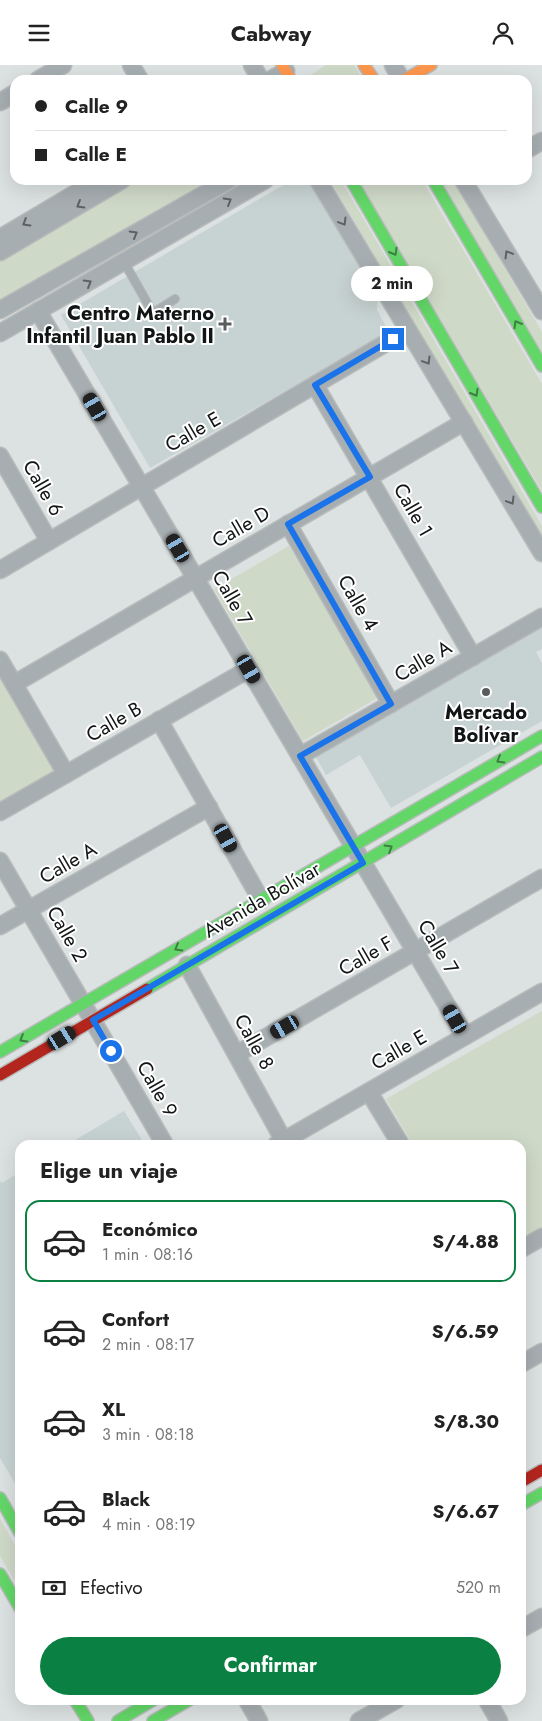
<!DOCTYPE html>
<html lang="es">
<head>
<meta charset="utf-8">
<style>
	:root { --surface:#fff; --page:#f2f2f2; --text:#222; --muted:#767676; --line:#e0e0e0; --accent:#0b8043 }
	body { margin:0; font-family:Jost,sans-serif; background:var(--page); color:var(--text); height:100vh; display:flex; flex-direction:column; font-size:19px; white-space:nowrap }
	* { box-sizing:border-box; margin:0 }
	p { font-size:16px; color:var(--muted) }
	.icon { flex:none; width:28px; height:28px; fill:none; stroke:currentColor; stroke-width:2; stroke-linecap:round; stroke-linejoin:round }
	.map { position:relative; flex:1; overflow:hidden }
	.panel { position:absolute; left:15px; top:1075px; width:511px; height:565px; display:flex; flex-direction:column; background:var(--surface); border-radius:15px; box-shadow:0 5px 20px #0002 }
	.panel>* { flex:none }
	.top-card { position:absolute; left:10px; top:10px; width:522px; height:110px; border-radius:15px; box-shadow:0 5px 20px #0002; display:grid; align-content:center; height:110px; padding:0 25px; background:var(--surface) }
	.end { position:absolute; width:22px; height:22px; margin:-11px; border:6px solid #1a73e8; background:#fff; box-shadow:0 0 0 2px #fff }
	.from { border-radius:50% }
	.bubble { position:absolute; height:35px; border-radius:18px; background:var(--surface); box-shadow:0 5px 20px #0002; font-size:16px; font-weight:700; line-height:35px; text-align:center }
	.car { position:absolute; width:15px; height:30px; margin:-15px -8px; border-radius:6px; box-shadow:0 0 4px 1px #0007; background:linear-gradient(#222 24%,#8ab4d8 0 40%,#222 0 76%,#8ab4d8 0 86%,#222 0) }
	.top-card b { display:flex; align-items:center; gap:18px; height:48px; font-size:19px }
	.top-card b+b { border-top:1px solid var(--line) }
	.top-card i { width:12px; height:12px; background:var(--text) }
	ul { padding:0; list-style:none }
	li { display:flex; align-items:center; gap:15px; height:82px; margin:0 10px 8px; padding:0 15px; border:2px solid transparent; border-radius:15px }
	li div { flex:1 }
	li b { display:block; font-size:19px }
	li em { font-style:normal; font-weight:700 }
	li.selected { border-color:var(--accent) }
	li>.icon { width:45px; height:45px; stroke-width:1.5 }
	h2 { padding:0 25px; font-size:22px; line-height:60px }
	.pay { display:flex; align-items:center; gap:12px; height:55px; padding:0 25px; font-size:19px }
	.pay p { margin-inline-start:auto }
	.cta { display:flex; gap:10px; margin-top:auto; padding:10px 25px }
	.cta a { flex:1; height:58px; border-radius:30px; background:var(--accent); color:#fff; font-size:20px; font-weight:700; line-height:58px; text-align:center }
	header { display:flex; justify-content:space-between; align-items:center; height:65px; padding:0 25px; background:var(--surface); font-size:22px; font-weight:700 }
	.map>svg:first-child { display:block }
</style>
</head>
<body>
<header><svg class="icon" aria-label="menu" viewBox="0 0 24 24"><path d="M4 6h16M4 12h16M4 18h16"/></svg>Cabway<svg class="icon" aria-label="person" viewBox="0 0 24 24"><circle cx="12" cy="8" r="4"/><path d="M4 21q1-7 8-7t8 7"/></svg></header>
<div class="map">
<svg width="542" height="1656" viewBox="0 0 542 1656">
	<rect width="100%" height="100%" fill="#dce1e1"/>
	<g fill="#c7d3d2">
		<polygon points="292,115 309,115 378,228 377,245 389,267 150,403 61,250"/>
		<polygon points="542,562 542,584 536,587 542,598 542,656 391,743 360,690 326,710 316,692"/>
		<polygon points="124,1046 145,1080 67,1080"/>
		<polygon points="20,1107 20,1427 0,1393 0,1116 2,1118"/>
	</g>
	<g fill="#cfd9c8">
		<polygon points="326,0 354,0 363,15 307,15 311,10"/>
		<polygon points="137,115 209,115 0,238 0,195"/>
		<polygon points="330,115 341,115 542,461 542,476"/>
		<polygon points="358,115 422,115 542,319 542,426"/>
		<polygon points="439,115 453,115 542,267 542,289"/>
		<polygon points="289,481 379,632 303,676 214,524"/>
		<polygon points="0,606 58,706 0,739"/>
		<polygon points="542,946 542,1163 521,1176 521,1080 413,1080 386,1034"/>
		<polygon points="0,1454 20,1489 20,1525 0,1491"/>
	</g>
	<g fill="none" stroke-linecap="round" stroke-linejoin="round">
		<defs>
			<polyline id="lane" points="124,197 153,248 175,234"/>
			<g id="street">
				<polyline points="131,0 140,15"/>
				<polyline points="252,0 261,15"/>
				<polyline points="393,0 402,15"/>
				<polyline points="38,15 63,0"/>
				<polyline points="270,15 286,6"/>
				<polyline points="0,37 15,28"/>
				<polyline points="528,84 542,76"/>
				<polyline points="318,115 542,488"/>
				<polyline points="463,115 542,246"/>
				<polyline points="0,173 98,115"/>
				<polyline points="0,187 122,115"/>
				<polyline points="0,245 229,115"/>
				<polyline points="38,246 465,971"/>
				<polyline points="0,268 265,115"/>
				<polyline points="315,320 473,592"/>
				<polyline points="0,391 49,476"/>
				<polyline points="288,459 391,639"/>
				<polyline points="0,505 408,265"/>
				<polyline points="0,595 66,709"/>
				<polyline points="14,619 464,357"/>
				<polyline points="159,655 261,835"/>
				<polyline points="300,691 542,552"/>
				<polyline points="0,747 249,604"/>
				<polyline points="0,796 165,1080"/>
				<polyline points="0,861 209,742"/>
				<polyline points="187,900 284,1076"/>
				<polyline points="237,989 542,813"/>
				<polyline points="369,1027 401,1080"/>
				<polyline points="276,1080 542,927"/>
				<polyline points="521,1184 542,1172"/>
				<polyline points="521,1299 542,1287"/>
				<polyline points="521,1564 542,1552"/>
				<polyline points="247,1635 259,1656"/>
				<polyline points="487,1635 499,1656"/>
				<polyline points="359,1656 396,1635"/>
			</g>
			<g id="fast">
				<polyline points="351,115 542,442"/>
				<polyline points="433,115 542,301"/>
				<polyline points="147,924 542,692"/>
				<polyline points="0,987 542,671"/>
				<polyline points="0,1433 20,1468"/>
				<polyline points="521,1440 542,1428"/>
				<polyline points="0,1509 20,1543"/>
				<polyline points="75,1635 88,1656"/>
				<polyline points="118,1656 153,1635"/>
				<polyline points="153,1656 189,1635"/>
			</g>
			<g id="slow">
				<polyline points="282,0 291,15"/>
				<polyline points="364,0 374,15"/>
				<polyline points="404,15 431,0"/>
			</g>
			<g id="jam">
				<polyline points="0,1010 147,924"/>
				<polyline points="521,1417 542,1405"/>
			</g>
		</defs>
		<use href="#lane" stroke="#b8bbbb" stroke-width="10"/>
		<use href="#street" stroke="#b8bbbb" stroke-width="19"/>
		<use href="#fast" stroke="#b8bbbb" stroke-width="14"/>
		<use href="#slow" stroke="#b8bbbb" stroke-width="14"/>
		<use href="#jam" stroke="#b8bbbb" stroke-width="14"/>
		<use href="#lane" stroke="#a7aeb1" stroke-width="8"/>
		<use href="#street" stroke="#a7aeb1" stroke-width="16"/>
		<use href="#fast" stroke="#63d668" stroke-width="11"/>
		<use href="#slow" stroke="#ff974d" stroke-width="11"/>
		<use href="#jam" stroke="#b3261e" stroke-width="11"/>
	</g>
	<defs><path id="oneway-chevron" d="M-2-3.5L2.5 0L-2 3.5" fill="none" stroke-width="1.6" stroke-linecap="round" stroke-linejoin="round" transform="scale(1.25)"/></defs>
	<g stroke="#5c6263">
		<use href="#oneway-chevron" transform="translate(228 136) rotate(-30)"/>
		<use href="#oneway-chevron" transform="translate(80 140) rotate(150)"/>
		<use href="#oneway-chevron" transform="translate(343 157) rotate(59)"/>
		<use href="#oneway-chevron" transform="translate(26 158) rotate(149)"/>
		<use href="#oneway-chevron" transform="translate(134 169) rotate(-30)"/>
		<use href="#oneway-chevron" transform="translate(508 189) rotate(-121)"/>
		<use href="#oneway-chevron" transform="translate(88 218) rotate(-30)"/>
		<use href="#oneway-chevron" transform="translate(427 296) rotate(59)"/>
		<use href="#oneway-chevron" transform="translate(511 436) rotate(59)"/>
	</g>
	<g stroke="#3f7f43">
		<use href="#oneway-chevron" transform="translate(394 187) rotate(60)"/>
		<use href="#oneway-chevron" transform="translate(517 259) rotate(-120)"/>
		<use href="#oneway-chevron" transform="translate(475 328) rotate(60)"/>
		<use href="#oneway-chevron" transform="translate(500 695) rotate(150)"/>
		<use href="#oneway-chevron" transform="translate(389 783) rotate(-31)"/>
		<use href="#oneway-chevron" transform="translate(178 883) rotate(150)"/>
		<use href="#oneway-chevron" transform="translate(23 974) rotate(149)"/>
	</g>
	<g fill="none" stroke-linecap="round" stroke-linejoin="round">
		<polyline stroke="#1a73e8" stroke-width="6" points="111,986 93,955 363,798 300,691 391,639 288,459 370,412 315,320 393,274"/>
	</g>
	<g fill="#595c5c" stroke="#fff" stroke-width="2">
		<path d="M222.5 251.5h5v5h5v5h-5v5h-5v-5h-5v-5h5z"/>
		<circle cx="486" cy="627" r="5"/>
	</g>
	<g text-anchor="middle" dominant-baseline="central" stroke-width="4" stroke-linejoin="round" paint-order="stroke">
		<g font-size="20" font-weight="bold" fill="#121515" stroke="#fff" text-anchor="end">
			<text x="214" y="248">Centro Materno<tspan x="214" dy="23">Infantil Juan Pablo II</tspan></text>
			<text x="486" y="647" text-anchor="middle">Mercado<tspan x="486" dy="23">Bolívar</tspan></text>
		</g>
		<g font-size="20" fill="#121515" stroke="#fff">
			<text transform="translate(193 367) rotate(-30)">Calle E</text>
			<text transform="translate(43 423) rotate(60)">Calle 6</text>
			<text transform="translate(413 445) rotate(60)">Calle 1</text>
			<text transform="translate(241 462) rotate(-30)">Calle D</text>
			<text transform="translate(232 533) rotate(60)">Calle 7</text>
			<text transform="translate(358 538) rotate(60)">Calle 4</text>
			<text transform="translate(423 596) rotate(-30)">Calle A</text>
			<text transform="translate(114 657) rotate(-30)">Calle B</text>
			<text transform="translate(68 798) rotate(-30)">Calle A</text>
			<text transform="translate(262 835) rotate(-30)">Avenida Bolívar</text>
			<text transform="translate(67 869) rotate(60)">Calle 2</text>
			<text transform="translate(438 882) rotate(59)">Calle 7</text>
			<text transform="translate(366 891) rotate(-30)">Calle F</text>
			<text transform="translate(254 977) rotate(61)">Calle 8</text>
			<text transform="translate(399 985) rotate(-30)">Calle E</text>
			<text transform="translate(157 1024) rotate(60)">Calle 9</text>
		</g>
	</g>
</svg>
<i class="end from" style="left:111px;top:986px"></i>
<i class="end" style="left:393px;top:274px"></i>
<div class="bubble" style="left:351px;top:201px;width:82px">2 min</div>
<i class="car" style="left:95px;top:342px;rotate:330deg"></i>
<i class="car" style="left:178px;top:483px;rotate:330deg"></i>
<i class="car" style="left:249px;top:604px;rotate:150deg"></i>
<i class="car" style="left:226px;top:773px;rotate:151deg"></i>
<i class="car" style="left:455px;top:954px;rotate:330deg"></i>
<i class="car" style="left:285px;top:962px;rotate:240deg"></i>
<i class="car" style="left:62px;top:973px;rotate:59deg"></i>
<div class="top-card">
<b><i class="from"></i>Calle 9</b>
<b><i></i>Calle E</b>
</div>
<section class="panel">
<h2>Elige un viaje</h2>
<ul>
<li class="selected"><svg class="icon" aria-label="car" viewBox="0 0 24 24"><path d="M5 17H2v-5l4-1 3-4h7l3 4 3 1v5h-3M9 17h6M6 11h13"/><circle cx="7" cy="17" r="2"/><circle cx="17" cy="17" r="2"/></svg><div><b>Económico</b><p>1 min · 08:16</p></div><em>S/4.88</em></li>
<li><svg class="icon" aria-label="car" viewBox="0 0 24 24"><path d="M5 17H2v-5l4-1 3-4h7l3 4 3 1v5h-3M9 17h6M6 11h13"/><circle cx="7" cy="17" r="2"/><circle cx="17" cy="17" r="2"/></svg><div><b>Confort</b><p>2 min · 08:17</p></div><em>S/6.59</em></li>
<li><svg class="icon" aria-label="car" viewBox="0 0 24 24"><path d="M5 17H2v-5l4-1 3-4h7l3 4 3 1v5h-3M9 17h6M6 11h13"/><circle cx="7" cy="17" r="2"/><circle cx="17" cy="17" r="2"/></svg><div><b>XL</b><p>3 min · 08:18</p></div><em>S/8.30</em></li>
<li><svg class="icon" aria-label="car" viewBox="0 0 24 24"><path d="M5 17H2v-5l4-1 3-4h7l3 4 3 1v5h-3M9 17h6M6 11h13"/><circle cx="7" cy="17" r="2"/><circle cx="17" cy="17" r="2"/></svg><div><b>Black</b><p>4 min · 08:19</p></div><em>S/6.67</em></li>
</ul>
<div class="pay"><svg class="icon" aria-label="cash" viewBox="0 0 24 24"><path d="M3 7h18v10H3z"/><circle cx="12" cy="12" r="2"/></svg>Efectivo<p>520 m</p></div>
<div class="cta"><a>Confirmar</a></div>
</section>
</div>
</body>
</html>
